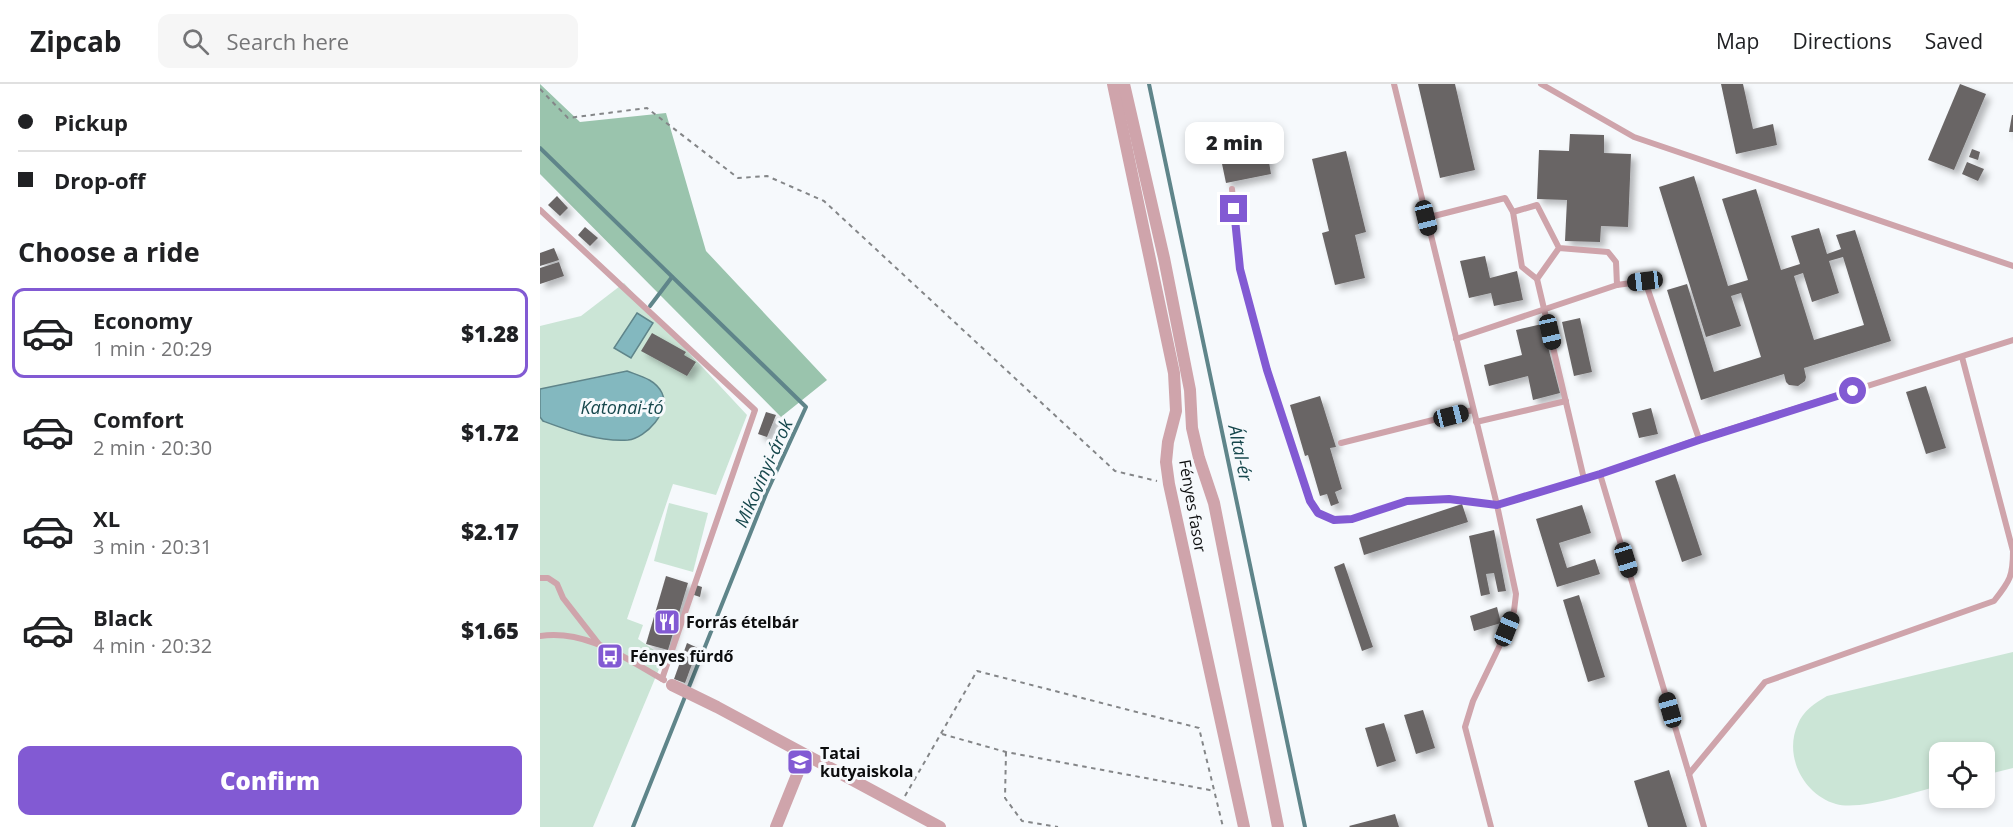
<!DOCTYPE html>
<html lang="en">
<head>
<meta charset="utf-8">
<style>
	:root { --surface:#fff; --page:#f6f6f6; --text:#202124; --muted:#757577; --line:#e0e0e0; --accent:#825ad3 }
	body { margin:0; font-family:"Open Sans",sans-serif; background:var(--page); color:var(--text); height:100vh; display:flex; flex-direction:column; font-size:22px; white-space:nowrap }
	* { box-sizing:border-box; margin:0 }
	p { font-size:20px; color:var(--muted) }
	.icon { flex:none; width:33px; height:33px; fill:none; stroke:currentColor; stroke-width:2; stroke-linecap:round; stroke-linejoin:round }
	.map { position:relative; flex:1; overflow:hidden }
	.side { display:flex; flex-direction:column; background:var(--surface); width:540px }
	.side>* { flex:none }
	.guide { display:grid; align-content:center; height:132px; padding:0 18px; background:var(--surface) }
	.fabs { position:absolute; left:1389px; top:658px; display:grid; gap:12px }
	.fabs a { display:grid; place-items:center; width:66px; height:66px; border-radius:12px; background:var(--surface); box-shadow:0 3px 9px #0003; font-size:30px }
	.end { position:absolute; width:27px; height:27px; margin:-14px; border:8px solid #825ad3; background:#fff; box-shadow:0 0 0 3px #fff }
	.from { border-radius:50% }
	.bubble { position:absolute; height:42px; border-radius:12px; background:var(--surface); box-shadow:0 3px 9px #0003; font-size:20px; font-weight:800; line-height:42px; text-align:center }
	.car { position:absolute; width:18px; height:36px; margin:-18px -9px; border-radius:8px; box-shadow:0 0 4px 2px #0007; background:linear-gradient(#222 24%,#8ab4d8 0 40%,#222 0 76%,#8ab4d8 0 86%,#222 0) }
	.guide b { display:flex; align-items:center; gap:21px; height:57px; font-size:22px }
	.guide b+b { border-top:2px solid var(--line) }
	.guide i { width:15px; height:15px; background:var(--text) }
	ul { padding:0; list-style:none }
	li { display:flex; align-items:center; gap:18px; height:90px; margin:0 12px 9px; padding:0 6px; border:3px solid transparent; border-radius:12px }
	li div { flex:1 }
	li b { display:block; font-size:22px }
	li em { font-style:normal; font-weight:800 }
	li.current { border-color:var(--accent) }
	li>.icon { width:54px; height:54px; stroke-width:1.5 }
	h2 { padding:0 18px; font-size:27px; line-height:72px }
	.cta { display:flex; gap:12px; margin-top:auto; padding:12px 18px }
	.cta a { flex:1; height:69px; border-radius:12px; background:var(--accent); color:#fff; font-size:24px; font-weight:800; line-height:69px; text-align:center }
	header { display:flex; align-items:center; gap:36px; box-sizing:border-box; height:84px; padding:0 30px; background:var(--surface); border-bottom:2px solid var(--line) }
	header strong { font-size:28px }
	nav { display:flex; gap:33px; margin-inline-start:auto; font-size:21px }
	.search { width:420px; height:54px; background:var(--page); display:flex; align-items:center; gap:15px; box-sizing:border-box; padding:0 21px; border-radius:12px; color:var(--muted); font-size:22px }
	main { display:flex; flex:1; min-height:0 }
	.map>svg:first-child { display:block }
</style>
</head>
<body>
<header>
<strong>Zipcab</strong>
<div class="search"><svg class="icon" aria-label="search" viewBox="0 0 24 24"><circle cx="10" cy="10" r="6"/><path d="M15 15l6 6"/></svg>Search here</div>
<nav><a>Map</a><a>Directions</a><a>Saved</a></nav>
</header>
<main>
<section class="side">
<div class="guide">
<b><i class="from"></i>Pickup</b>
<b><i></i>Drop-off</b>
</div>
<h2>Choose a ride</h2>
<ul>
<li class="current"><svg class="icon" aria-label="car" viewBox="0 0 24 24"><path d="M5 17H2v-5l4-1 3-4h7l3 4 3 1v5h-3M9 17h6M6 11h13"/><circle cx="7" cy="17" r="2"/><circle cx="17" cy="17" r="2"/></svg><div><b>Economy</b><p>1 min · 20:29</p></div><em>$1.28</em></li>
<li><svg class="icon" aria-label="car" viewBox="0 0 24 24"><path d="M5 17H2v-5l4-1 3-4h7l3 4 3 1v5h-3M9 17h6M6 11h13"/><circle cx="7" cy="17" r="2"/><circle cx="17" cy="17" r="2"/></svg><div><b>Comfort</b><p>2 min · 20:30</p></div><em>$1.72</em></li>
<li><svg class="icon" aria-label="car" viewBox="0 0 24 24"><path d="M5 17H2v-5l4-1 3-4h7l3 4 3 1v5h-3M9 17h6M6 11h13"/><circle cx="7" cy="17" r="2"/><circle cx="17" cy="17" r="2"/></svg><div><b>XL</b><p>3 min · 20:31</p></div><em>$2.17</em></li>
<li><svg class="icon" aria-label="car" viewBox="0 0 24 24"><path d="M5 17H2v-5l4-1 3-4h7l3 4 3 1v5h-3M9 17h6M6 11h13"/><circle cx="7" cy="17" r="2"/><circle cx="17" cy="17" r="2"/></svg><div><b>Black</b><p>4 min · 20:32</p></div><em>$1.65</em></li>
</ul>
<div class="cta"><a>Confirm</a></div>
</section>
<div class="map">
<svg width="1473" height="743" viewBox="0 0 1473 743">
	<defs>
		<filter id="shadow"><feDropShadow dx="5" dy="5" stdDeviation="3" flood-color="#0004"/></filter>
	</defs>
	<rect width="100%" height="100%" fill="#f6f9fc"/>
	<g fill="#cbe5d6" fill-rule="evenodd">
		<path d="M84 199 207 331 176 411 133 400 87 535 103 541 98 555 124 573 53 743H0V333L3 337 48 352 90 356 113 341 122 324V309L111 296 100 293 59 292 25 301 0 305V242L41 232ZM97 229 113 239 90 274Z"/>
		<polygon points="129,419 168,429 153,488 114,477"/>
		<path d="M1473 568V684L1445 691 1444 669H1400L1399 702C1374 708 1320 727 1296 720 1264 711 1243 672 1258 640 1263 627 1275 619 1287 612Z"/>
	</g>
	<polygon fill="#9ac4ad" points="0,0 40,38 126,29 166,167 287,296 241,333 0,90"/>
	<g fill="#83b8bf" stroke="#5f858a" stroke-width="1.5">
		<polygon points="97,229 113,239 91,274 74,264"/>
		<path d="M87 287C100 292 115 295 122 309 131 327 106 354 88 356 59 358 30 347 3 337L0 333V305Z"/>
	</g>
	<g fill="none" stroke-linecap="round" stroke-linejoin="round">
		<g stroke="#5f858a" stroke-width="4">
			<polyline points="609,0 765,743"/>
			<polyline points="0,64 266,323 226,410 93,743"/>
			<polyline points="110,222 132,193"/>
		</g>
	</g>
	<g fill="#696565" fill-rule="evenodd" filter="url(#shadow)">
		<polygon points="878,0 915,0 935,86 900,94"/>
		<polygon points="1181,0 1203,0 1213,45 1233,40 1237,61 1196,70"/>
		<polygon points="1420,0 1446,10 1414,86 1388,76"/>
		<polygon points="1472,31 1473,31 1473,48 1469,48"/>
		<polygon points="1030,50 1064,51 1064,69 1091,70 1088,143 1061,142 1060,158 1025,157 1027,116 997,115 999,66 1029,67"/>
		<polygon points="1432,65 1440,68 1438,76 1429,73"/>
		<polygon points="727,66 731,90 686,99 681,75"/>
		<polygon points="806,67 826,148 815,151 825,194 795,201 782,149 789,147 772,75"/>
		<polygon points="1427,78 1444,85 1438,97 1422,90"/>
		<path d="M1154 92 1188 202 1208 196 1182 115 1216 105 1241 186 1260 180 1251 152 1279 144 1287 170 1301 165 1296 151 1315 146 1351 257 1264 284 1266 293 1265 297 1258 302 1249 301 1246 298 1244 290 1161 316 1127 206 1147 200 1174 288 1221 273 1201 209 1191 212 1201 242 1166 253 1119 103ZM1303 173 1324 241 1274 256 1254 192 1263 189 1272 218 1299 209 1289 177Z"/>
		<polygon points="17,112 28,124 20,132 8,121"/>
		<polygon points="45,143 58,154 50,162 38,151"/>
		<polygon points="14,164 19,176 0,182 0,169"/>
		<polygon points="945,172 950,194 977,187 983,216 954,222 951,209 929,214 920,177"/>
		<polygon points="19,178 24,192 0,200 0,184"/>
		<polygon points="1040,234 1052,288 1034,292 1022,238"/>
		<polygon points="1002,240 1020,309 993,316 988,292 949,302 944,281 982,271 976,246"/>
		<polygon points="112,249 146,268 144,271 156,278 147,292 101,267"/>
		<polygon points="1386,302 1406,364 1386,370 1366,308"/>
		<polygon points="780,312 796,363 790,364 802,405 795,408 799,419 791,422 787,410 780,412 768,371 765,372 750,321"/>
		<polygon points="1111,324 1118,350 1099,354 1092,329"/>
		<polygon points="226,328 236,331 227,353 218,350"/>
		<polygon points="1135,390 1162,471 1142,478 1115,397"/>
		<polygon points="922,420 928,438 824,471 819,454"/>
		<polygon points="1042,421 1051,449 1019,459 1027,484 1055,475 1060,490 1017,503 996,435"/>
		<polygon points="954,446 966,507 958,508 954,489 946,490 950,510 941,512 929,452"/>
		<polygon points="804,479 833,563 822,567 794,483"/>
		<polygon points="126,492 148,499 128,566 106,560"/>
		<polygon points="156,501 162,503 160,513 154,511"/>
		<polygon points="1039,511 1065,593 1048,598 1023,516"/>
		<polygon points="957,523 961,539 934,547 930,532"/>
		<polygon points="147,559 158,564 145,599 134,595"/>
		<polygon points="883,626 895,664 876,670 864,631"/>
		<polygon points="844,639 856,677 837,683 825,644"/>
		<polygon points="1129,686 1147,743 1108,743 1094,697"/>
		<polygon points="855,730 859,743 810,743 809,742"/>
	</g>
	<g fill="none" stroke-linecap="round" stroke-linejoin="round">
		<g stroke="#848688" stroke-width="2" stroke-dasharray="4.5 4.5" stroke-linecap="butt">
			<polyline points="0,5 28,34 107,24 198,94 227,92 284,117 575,387 617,397"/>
			<polyline points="402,650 466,668 675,707"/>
			<polyline points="466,668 465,714 482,737 518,743"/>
			<polyline points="365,712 437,587 659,644 683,743"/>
		</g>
		<g stroke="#cfa4ab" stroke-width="6">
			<polyline points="854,0 957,421 976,510 974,527 959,563 933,617 925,643 951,743"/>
			<polyline points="1001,0 1094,53 1473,182"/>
			<polyline points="692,105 700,185 727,286 770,417 778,429 794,436 812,435 867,417 909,415 957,421 1060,390 1159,355 1473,256"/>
			<polyline points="0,126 215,326 122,595"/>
			<polyline points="886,134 965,114 973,128"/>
			<polyline points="1019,164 997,195 982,183 973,128 997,121 1019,164 1068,168 1076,178 1077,201 1105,197 1159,355"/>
			<polyline points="997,195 1044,395"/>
			<polyline points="916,255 1077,201"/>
			<polyline points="936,338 1026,317"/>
			<polyline points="801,359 933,326"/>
			<path d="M1060 390 1149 690 1225 598 1454 517C1470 497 1473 492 1473 467L1422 273"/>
			<polyline points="0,494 8,494 17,500 23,514 58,559"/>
			<path d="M0 552C47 545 86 575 124 596"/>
			<polyline points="1149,690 1164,743"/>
		</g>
		<g stroke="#cfa4ab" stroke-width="12">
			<polyline points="573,0 634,289 636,327 628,358 626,378 629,400 704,743"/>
			<polyline points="584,0 624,174 650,306 652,344 659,374 674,419 738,743"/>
			<polyline points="132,601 177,623 400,743"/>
			<polyline points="236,743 265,671"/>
		</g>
	</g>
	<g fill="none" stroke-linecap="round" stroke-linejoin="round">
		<polyline stroke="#825ad3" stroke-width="8" points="694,125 700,185 727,286 770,417 778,429 794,436 812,435 867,417 909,415 957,421 1060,390 1159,356 1313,307"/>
	</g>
	<defs>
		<symbol id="restaurant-square" viewBox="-11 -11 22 22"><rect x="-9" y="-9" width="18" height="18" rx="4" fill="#825ad3" stroke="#f6f9fc"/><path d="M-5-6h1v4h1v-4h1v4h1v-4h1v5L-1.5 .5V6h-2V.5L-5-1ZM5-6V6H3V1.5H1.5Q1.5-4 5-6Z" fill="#fff"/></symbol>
		<symbol id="bus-square" viewBox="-11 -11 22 22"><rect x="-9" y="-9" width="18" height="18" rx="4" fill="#825ad3" stroke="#f6f9fc"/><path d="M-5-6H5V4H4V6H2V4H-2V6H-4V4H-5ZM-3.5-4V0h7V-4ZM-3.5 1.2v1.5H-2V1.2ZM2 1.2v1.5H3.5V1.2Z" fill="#fff"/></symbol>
		<symbol id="school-square" viewBox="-11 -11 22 22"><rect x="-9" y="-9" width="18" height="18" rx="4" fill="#825ad3" stroke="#f6f9fc"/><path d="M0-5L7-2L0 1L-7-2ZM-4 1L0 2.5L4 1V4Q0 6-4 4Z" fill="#fff"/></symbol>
	</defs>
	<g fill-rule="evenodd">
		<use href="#restaurant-square" x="112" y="523" width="30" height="30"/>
		<use href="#bus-square" x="55" y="557" width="30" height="30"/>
		<use href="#school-square" x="245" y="663" width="30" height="30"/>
	</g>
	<g text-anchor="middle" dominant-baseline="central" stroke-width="6" stroke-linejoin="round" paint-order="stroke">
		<g font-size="16" fill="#0c0d0e" stroke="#f6f9fc">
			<text transform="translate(653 422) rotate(80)">Fényes fasor</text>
		</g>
		<g font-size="16" font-weight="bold" fill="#0c0d0e" stroke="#f6f9fc" text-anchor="start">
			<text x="146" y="538">Forrás ételbár</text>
			<text x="90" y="572">Fényes fürdő</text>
			<text x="280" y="669">Tatai<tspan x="280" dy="18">kutyaiskola</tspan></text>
		</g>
		<g font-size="18" font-style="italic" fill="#16474c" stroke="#f6f9fc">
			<text x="82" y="323">Katonai-tó</text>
			<text transform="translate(701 369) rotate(78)">Által-ér</text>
			<text transform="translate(223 389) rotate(-66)">Mikovinyi-árok</text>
		</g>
	</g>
</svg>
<div class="fabs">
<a><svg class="icon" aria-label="locate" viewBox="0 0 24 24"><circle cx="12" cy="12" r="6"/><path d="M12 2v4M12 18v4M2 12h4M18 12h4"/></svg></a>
</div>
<i class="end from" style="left:1313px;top:307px"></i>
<i class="end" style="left:694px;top:125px"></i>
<div class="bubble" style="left:645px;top:38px;width:99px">2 min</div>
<i class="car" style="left:886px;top:134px;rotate:166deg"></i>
<i class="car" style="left:1105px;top:197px;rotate:263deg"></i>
<i class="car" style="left:1010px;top:248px;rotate:167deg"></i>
<i class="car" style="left:911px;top:332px;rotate:76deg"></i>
<i class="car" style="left:1086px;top:476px;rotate:163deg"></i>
<i class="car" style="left:967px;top:545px;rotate:22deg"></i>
<i class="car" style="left:1130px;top:626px;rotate:344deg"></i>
</div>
</main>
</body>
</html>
